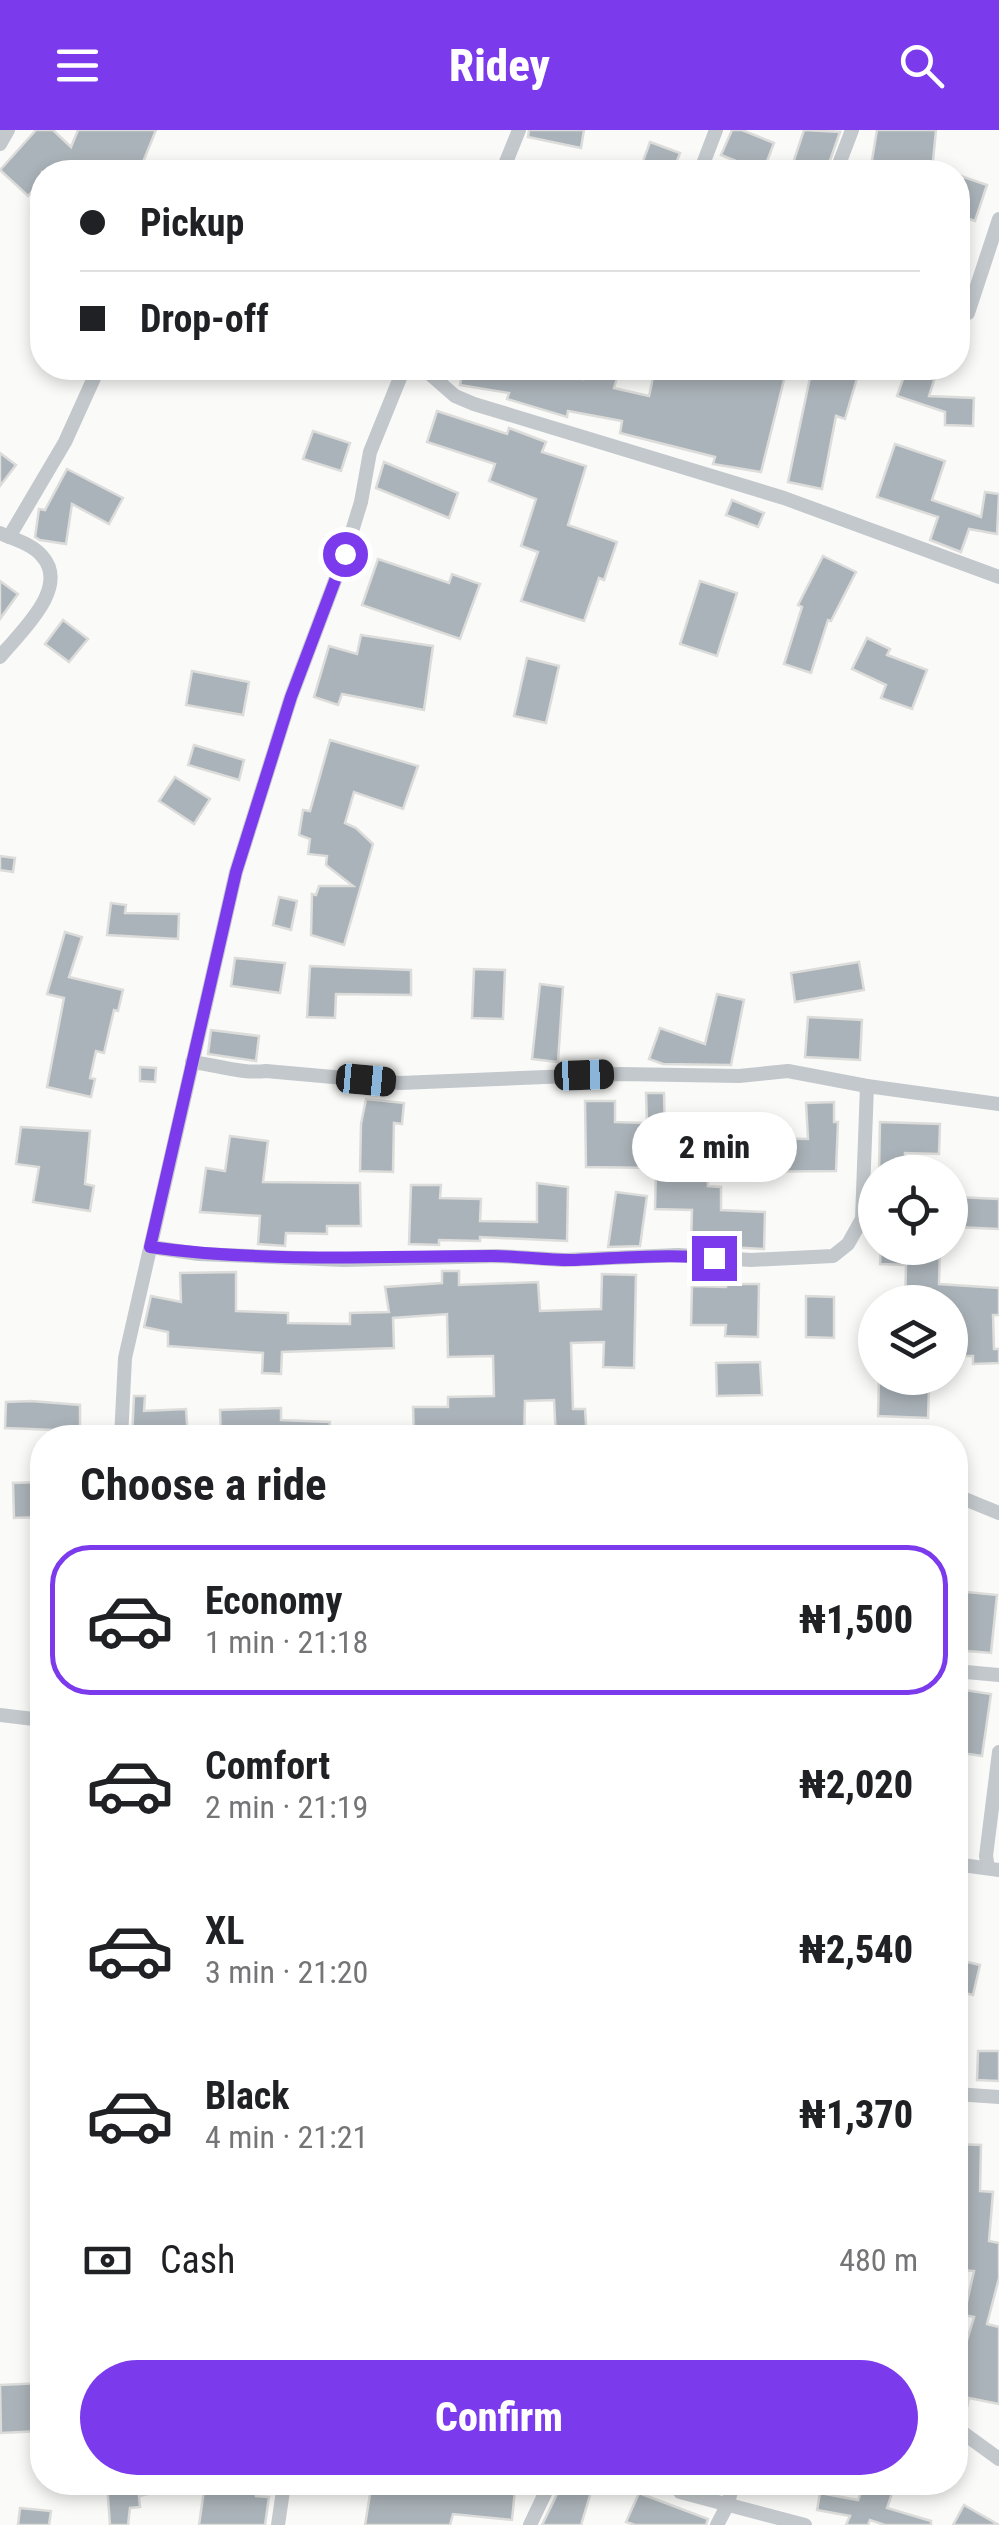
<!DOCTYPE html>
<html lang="en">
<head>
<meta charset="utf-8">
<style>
	:root { --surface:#fff; --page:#f6f6f6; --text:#202124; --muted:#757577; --line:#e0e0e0; --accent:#7c3aed }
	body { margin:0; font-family:"Roboto Condensed",sans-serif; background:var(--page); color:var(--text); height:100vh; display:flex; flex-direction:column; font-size:38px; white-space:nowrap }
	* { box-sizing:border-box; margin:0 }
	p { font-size:32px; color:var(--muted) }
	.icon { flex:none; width:55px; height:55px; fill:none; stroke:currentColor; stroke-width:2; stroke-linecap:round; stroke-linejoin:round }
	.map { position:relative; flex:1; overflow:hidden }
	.details { position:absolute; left:30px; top:1295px; width:938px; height:1070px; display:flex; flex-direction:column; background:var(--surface); border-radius:40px; box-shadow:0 5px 15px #0003 }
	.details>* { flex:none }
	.banner { position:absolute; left:30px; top:30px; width:940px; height:220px; border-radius:40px; box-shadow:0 5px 15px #0003; display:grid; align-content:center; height:220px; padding:0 50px; background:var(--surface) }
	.fabs { position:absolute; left:858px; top:1025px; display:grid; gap:20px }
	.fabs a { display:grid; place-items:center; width:110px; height:110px; border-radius:50%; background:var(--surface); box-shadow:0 5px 15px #0003; font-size:50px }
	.end { position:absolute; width:45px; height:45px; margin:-22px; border:12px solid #7c3aed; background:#fff; box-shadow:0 0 0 5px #fff }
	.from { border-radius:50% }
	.bubble { position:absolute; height:70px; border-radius:35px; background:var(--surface); box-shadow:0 5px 15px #0003; font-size:32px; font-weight:800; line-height:70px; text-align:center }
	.car { position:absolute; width:30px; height:60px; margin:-30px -15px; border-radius:12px; box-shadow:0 0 8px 2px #0007; background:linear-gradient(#222 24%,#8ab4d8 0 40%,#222 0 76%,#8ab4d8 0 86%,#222 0) }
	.banner b { display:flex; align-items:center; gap:35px; height:95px; font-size:38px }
	.banner b+b { border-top:2px solid var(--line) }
	.banner i { width:25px; height:25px; background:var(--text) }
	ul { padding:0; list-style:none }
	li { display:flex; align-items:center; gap:30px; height:150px; margin:0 20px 15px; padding:0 30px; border:5px solid transparent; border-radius:40px }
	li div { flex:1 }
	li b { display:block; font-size:38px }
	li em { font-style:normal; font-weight:800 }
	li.on { border-color:var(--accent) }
	li>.icon { width:90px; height:90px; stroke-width:1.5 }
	h2 { padding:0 50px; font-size:45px; line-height:120px }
	.pay { display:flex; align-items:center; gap:25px; height:110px; padding:0 50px; font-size:38px }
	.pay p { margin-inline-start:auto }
	.primary-button { display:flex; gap:20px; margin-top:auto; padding:20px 50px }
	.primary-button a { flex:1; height:115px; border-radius:60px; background:var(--accent); color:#fff; font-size:40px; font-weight:800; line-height:115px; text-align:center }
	header { display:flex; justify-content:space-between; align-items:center; height:130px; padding:0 50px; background:var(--accent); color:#fff; font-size:45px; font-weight:800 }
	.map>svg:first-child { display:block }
</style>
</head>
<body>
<header><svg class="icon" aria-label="menu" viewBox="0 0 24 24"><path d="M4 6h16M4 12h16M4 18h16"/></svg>Ridey<svg class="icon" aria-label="search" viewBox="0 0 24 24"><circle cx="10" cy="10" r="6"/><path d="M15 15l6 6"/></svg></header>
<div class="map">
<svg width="999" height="2395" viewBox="0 0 999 2395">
	<rect width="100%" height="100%" fill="#fafaf8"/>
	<g fill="#aab3b9" stroke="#dcdcda" stroke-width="2.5">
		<polygon points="36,0 53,0 71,17 78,0 156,0 139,42 42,42 42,51 28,66 0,40"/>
		<polygon points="529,0 584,0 581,18 528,7"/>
		<polygon points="732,0 742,0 774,13 763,42 721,25"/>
		<polygon points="804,0 840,2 826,42 790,42"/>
		<polygon points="877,0 936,0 932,42 870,42"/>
		<polygon points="650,12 680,23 673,42 639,42"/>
		<polygon points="958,45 987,55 975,91 958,85"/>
		<polygon points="463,238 520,238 549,246 550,241 583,249 585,238 620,238 614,258 649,266 655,238 787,238 761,342 713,334 715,327 620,303 622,291 568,281 567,287 507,269 509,263 460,255"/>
		<polygon points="812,238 860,238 845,289 836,286 822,359 788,352"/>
		<polygon points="907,238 938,238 929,266 974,268 973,296 945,295 945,282 897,266"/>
		<polygon points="437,281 507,304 509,298 546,312 542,322 586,336 568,395 617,412 604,450 599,448 584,491 521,471 538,422 521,416 536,369 489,351 495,334 427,312"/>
		<polygon points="313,301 350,313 341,341 303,329"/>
		<polygon points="895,314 945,331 932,370 981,387 985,362 999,364 997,404 969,399 961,422 930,410 938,387 877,367"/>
		<polygon points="0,323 16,335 0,356"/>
		<polygon points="384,332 458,363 449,388 376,358"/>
		<polygon points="67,339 123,368 109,394 72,374 66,414 40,410 35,407 39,379 45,380"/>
		<polygon points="732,370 764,383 758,397 726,385"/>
		<polygon points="823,426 856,442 831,491 828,490 811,543 784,534 802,477 798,475"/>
		<polygon points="378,429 449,453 452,444 480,454 460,509 362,475"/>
		<polygon points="0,451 18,464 0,489"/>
		<polygon points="700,451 737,463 717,526 680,514"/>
		<polygon points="63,490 88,509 69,532 45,514"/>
		<polygon points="361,505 433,516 424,580 342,564 338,575 314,567 329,516 357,524"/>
		<polygon points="867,508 890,519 887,525 927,540 912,579 881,568 886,555 852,539"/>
		<polygon points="527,528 559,536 546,593 514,586"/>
		<polygon points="192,541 249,552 243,585 186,575"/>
		<polygon points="330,610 418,636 403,679 354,662 345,693 356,698 373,714 344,815 311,805 312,764 316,765 319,756 353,756 326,735 327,726 308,724 310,709 299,705 303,680 310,681"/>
		<polygon points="194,615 244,630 239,650 188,635"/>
		<polygon points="175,647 210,669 194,694 159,671"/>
		<polygon points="0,726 15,728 13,742 0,740"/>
		<polygon points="279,767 297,771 291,800 273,795"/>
		<polygon points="111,773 126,775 125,783 179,784 178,809 107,805"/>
		<polygon points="65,802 82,807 69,847 123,860 118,881 114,880 104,923 96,921 90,948 95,949 91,967 47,957 64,868 47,864"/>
		<polygon points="235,828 285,833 280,863 231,856"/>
		<polygon points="859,832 864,860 795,872 791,843"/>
		<polygon points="310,836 411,840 411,865 336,864 335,888 307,887"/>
		<polygon points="474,839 505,840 503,889 472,888"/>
		<polygon points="540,854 563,857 558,932 532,929"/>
		<polygon points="717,864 744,870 731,935 663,934 649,929 660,898 705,914"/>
		<polygon points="808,887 862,890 860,930 805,927"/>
		<polygon points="211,900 259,906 256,931 208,924"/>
		<polygon points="140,937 156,938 155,952 140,951"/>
		<polygon points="646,963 664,963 665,1003 706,1002 708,1056 721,1057 721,1080 765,1082 764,1119 691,1115 692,1080 655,1079 656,1038 586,1037 585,971 615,971 615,992 647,993"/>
		<polygon points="366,969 404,973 402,994 394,993 393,1042 360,1041 361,994"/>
		<polygon points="834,972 834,992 838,992 836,1041 742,1042 741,999 772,998 772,1008 808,1009 806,973"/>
		<polygon points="880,992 940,994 939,1024 905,1023 905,1042 879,1042"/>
		<polygon points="21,997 90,1001 85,1054 94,1056 90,1081 33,1072 39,1037 16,1034"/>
		<polygon points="230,1006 268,1011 263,1052 360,1053 361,1096 327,1096 327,1104 286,1103 285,1116 258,1114 260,1086 200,1082 206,1038 225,1041"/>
		<polygon points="537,1053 568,1057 567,1111 480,1107 480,1111 439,1110 439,1115 409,1114 411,1055 441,1055 440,1068 481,1069 480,1091 537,1092"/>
		<polygon points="616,1062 647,1066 640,1116 608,1117"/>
		<polygon points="957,1067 999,1069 999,1099 956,1097"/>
		<polygon points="881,1118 940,1118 939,1154 999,1158 999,1185 993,1185 994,1219 999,1219 999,1233 973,1234 973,1226 950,1226 950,1172 905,1172 906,1135 880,1134"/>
		<polygon points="442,1141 459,1141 459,1155 538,1152 540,1181 601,1179 602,1144 636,1145 634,1238 603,1237 604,1212 571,1213 573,1279 585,1279 587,1308 556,1308 554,1270 525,1271 524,1308 414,1308 413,1277 448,1277 448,1267 494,1266 493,1226 448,1227 447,1184 393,1188 394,1218 282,1222 281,1244 262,1243 263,1223 168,1216 168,1202 144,1197 151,1166 181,1172 180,1143 236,1142 236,1181 288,1183 288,1193 350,1194 350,1183 389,1182 385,1157 442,1153"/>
		<polygon points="726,1154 759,1154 758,1207 725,1206 726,1195 691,1195 692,1156 726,1157"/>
		<polygon points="806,1166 834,1167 834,1208 806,1207"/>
		<polygon points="760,1232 762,1265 717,1266 716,1233"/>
		<polygon points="879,1248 908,1248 908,1257 929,1258 928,1288 878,1286"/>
		<polygon points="134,1266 145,1266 144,1281 186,1279 188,1308 132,1308"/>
		<polygon points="31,1271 80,1275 80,1301 5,1298 6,1272"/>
		<polygon points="281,1278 281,1290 330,1292 329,1308 221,1308 220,1280"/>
		<polygon points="42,1352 42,1387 14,1388 13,1353"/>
		<polygon points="967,1462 997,1465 991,1523 955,1520 955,1470 966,1472"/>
		<polygon points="958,1559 991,1564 982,1626 955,1622"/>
		<polygon points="955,1829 980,1835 973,1865 955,1861"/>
		<polygon points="978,1921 999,1921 999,1951 977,1950"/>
		<polygon points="955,2014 981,2015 980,2061 993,2062 989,2111 999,2113 999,2148 987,2194 999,2197 999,2274 969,2268 964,2291 955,2286 955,2226 962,2227 974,2187 964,2185 974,2141 955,2139"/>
		<polygon points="42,2253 42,2301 1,2303 0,2255"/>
		<polygon points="125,2352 174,2352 175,2358 139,2366 140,2377 130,2378 128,2395 110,2395 107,2354"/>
		<polygon points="224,2352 254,2352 256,2366 269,2367 265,2395 199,2395 204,2360 224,2362"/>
		<polygon points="372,2352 468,2352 515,2360 512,2390 453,2384 450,2395 365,2395"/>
		<polygon points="557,2352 594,2352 581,2395 542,2395 558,2362"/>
		<polygon points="865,2352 896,2352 887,2378 931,2391 931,2395 885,2395 870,2390 868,2395 846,2395 850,2386 817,2380 820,2363 858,2370"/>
		<polygon points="639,2363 708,2389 706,2395 635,2395 626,2392"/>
		<polygon points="964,2375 999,2395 953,2395"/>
		<polygon points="20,2378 51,2381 49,2395 18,2395"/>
	</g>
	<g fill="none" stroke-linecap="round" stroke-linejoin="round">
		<g stroke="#c3c8cc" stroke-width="14">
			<polyline points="0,14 8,0"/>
			<polyline points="502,42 519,0"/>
			<polyline points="700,42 716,0"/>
			<polyline points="836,42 852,0"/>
			<polyline points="968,183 999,89"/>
			<polyline points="423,238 455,266 474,274 784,368 999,447"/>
			<path d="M0 403C13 409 32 414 42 426 71 458 19 503 0 527"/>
			<polyline points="9,407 65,312 94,248 94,238"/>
			<path d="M192 932C217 935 242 944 266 941L400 953 621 944 739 946 788 941 867 956 999 974"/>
			<polyline points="151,1117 199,1124 344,1130 498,1126 564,1130 678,1125 751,1130 833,1126 848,1114 862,1089 867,956"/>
			<polyline points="121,1308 125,1228 236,742 291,567 345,424 361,372 370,322 404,238"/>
			<polyline points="955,1365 999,1383"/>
			<polyline points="955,1541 999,1545"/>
			<polyline points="0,1585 42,1590"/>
			<polyline points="955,1734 999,1740"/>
			<polyline points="988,1738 986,1726 999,1622"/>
			<polyline points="955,1964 999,1967"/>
			<polyline points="955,2297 999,2329"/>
			<polyline points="680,2362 805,2395"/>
			<polyline points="278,2395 284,2354"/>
			<polyline points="530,2395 548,2357"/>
			<polyline points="717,2395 728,2374 733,2352"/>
		</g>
	</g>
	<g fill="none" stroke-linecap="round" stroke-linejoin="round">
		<path stroke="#7c3aed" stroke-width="12" d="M345 424 291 567 236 742 150 1117C265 1133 378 1126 493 1126 519 1126 544 1130 570 1130 618 1128 666 1124 714 1128"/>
	</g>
</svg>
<div class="fabs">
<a><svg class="icon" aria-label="locate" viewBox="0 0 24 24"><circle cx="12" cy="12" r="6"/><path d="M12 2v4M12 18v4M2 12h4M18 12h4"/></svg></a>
<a><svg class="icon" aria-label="layers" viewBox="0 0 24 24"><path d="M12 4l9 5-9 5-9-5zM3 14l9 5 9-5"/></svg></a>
</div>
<i class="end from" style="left:345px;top:424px"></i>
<i class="end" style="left:714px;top:1128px"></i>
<div class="bubble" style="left:632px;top:982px;width:165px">2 min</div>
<i class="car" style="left:584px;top:945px;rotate:88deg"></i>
<i class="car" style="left:366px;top:950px;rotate:95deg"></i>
<div class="banner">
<b><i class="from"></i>Pickup</b>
<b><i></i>Drop-off</b>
</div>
<section class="details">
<h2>Choose a ride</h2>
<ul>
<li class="on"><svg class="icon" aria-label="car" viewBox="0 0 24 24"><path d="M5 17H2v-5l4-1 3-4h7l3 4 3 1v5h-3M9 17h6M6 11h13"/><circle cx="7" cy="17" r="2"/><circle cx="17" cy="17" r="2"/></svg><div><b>Economy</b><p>1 min · 21:18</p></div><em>₦1,500</em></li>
<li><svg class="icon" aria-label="car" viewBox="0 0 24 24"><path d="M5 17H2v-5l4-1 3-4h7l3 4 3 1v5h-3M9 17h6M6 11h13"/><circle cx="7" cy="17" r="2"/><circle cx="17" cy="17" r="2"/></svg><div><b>Comfort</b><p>2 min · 21:19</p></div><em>₦2,020</em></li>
<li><svg class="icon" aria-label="car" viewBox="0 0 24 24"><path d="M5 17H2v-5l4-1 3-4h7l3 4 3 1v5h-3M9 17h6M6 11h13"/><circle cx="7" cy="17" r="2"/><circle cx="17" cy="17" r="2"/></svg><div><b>XL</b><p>3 min · 21:20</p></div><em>₦2,540</em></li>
<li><svg class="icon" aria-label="car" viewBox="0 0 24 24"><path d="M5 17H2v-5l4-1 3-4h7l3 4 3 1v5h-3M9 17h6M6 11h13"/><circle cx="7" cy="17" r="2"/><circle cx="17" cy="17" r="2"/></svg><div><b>Black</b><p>4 min · 21:21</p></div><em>₦1,370</em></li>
</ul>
<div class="pay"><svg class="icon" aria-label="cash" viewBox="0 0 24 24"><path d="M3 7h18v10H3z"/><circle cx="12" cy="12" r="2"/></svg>Cash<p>480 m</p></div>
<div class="primary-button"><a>Confirm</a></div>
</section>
</div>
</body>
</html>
